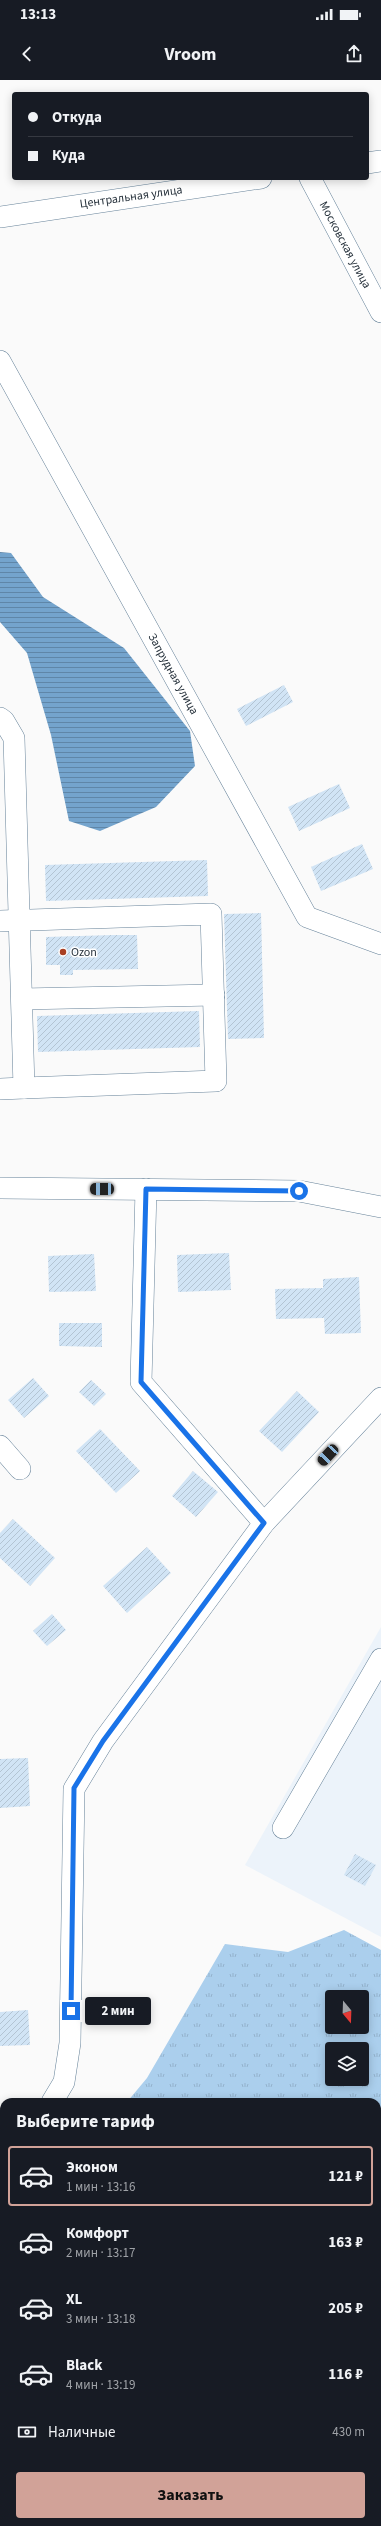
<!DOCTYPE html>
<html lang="ru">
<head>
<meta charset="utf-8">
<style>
	:root { --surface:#171b24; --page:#20242c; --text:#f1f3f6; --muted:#9ea1a6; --line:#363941; --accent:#d1a298 }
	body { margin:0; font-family:"Source Sans 3",sans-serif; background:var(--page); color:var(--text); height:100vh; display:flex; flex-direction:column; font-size:15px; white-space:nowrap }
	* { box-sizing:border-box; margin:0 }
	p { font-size:13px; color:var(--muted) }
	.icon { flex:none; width:22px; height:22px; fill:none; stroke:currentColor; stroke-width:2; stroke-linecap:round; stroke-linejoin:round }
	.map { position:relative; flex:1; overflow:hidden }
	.side { position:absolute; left:0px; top:2018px; width:381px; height:428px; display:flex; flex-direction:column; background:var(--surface); border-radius:12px 12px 0 0; box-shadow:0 2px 10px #0003 }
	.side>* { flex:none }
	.guide { position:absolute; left:12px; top:12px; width:357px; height:88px; border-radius:4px; box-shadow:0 2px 10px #0003; display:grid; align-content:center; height:88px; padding:0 16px; background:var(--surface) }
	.needle { width:26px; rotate:161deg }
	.buttons { position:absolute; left:325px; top:1910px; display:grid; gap:8px }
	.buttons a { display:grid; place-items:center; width:44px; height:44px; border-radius:4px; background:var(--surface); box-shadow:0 2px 10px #0003; font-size:20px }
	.end { position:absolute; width:18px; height:18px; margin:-9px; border:5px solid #1a73e8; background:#fff; box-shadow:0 0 0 2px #fff }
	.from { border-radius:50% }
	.bubble { position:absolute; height:28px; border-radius:4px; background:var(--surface); box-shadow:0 2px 10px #0003; font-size:13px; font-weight:700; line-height:28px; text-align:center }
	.car { position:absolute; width:12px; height:24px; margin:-12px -6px; border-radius:5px; box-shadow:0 0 3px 1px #0007; background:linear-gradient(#222 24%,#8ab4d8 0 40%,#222 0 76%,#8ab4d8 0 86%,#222 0) }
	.guide b { display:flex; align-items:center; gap:14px; height:38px; font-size:15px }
	.guide b+b { border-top:1px solid var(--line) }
	.guide i { width:10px; height:10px; background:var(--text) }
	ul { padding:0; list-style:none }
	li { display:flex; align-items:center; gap:12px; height:60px; margin:0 8px 6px; padding:0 8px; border:2px solid transparent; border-radius:4px }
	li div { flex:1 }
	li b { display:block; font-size:15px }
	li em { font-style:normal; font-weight:700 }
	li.active { border-color:var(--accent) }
	li>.icon { width:36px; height:36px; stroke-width:1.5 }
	h2 { padding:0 16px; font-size:18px; line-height:48px }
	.pay { display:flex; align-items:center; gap:10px; height:44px; padding:0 16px; font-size:15px }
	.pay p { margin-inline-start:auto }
	.action { display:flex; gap:8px; margin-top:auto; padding:8px 16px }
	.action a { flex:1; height:46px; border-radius:4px; background:var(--accent); color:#111; font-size:16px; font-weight:700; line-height:46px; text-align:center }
	.status { display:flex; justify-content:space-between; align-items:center; height:28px; padding:0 20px; background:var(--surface); direction:ltr }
	.status svg { height:11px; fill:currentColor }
	header { display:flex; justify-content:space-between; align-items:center; height:52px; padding:0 16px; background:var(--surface); font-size:18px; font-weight:700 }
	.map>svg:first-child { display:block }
</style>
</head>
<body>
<div class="status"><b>13:13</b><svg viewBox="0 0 49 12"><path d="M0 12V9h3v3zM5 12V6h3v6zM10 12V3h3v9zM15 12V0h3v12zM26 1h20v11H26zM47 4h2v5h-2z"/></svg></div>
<header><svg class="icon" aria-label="back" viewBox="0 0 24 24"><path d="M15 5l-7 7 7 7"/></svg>Vroom<svg class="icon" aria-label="share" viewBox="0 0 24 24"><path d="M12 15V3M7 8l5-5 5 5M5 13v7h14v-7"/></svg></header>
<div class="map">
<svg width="381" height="2446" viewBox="0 0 381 2446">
	<defs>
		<pattern id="grass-tufts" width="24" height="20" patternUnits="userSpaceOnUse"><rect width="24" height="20" fill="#abcfed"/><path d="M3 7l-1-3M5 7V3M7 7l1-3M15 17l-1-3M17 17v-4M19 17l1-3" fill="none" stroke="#93b2cc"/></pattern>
		<pattern id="forest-firs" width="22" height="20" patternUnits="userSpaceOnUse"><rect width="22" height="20" fill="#abcfed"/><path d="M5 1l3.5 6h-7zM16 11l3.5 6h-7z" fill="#93b2cc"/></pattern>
		<pattern id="water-rules" width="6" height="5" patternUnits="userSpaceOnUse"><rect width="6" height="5" fill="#74a4cd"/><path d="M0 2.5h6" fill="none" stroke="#5f86a8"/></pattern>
		<pattern id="building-hatch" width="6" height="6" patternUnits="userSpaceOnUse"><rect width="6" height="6" fill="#d1e4f5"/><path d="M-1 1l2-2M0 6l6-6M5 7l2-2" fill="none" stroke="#b3c4d3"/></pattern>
	</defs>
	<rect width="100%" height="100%" fill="#fafafa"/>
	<polygon fill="#ecf3fa" points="381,1547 381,1857 245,1785"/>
	<g fill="url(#grass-tufts)" fill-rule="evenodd">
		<path d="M344 1850 381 1870V2357L377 2358V2022H127L147 1998 225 1864 288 1872ZM332 1917H362V1947H332ZM332 1969H362V1999H332Z"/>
		<polygon points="4,2172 4,2391 0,2391 0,2176"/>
	</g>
	<rect fill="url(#forest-firs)" x="377" y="2394" width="4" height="16"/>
	<polygon fill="url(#water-rules)" points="0,472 11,473 43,517 124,568 190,651 195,686 156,727 100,751 69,741 51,655 27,573 0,542"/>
	<g fill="url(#building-hatch)">
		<polygon points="284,605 293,622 246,646 237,629"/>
		<polygon points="339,704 350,728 299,751 288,727"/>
		<polygon points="362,764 373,789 321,811 311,787"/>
		<polygon points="207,780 208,816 46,821 45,785"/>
		<polygon points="261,833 264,958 228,959 224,834"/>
		<polygon points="113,855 137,855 138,889 73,890 73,895 60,895 60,885 46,885 46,857"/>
		<polygon points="199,931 200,967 38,972 37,936"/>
		<polygon points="229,1173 231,1210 178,1212 177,1175"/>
		<polygon points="94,1174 96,1211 49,1212 48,1176"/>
		<polygon points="359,1197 361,1253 325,1254 324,1238 276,1239 275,1209 323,1208 323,1199"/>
		<polygon points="59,1243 102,1243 102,1267 59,1266"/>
		<polygon points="33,1298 49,1316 24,1338 8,1320"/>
		<polygon points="91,1300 106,1314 94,1326 79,1312"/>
		<polygon points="297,1311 319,1332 282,1372 259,1351"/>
		<polygon points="100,1349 140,1391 116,1413 76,1371"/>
		<polygon points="193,1391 218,1412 196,1437 172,1416"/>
		<polygon points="13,1439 55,1478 30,1506 0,1478 0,1453"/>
		<polygon points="147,1467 171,1493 127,1533 103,1506"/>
		<polygon points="52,1534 66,1550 47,1566 33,1551"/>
		<polygon points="28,1678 30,1726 0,1728 0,1679"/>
		<polygon points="355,1774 376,1785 365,1806 344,1795"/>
		<polygon points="28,1930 30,1965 0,1966 0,1932"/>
	</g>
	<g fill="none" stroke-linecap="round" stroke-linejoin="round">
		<defs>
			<g id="minor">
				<polyline points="367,83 381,81"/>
				<polyline points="310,98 381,232"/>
				<polyline points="0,137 261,98"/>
				<polyline points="0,281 307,837 381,864"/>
				<polyline points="0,638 4,641 14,658 24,1008 0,1009"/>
				<polyline points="0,841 211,834 216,1001 24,1008"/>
				<polyline points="22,919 214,915"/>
				<polyline points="0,1108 299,1111 381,1127"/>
				<polyline points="146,1109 141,1302 264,1443"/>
				<polyline points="0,1366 20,1389"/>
				<polyline points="283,1748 381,1579"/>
				<polyline points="52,2022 64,2002 70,1963 74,1709 103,1661 264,1443 381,1318"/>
				<polyline points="0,2074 4,2074"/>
			</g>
		</defs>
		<use href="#minor" stroke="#67839a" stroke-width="22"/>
		<use href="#minor" stroke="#fff" stroke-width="21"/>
	</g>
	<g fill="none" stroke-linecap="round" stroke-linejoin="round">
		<polyline stroke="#1a73e8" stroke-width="5" points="71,1931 74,1708 103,1661 264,1443 141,1302 146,1109 299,1111"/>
	</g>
	<circle fill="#a94024" stroke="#fff" stroke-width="1.5" cx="63" cy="872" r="4"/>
	<g text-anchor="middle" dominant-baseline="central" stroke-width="3" stroke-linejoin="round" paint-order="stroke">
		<g font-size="12" fill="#27323c" stroke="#fff">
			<text transform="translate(131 117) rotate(-8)">Центральная улица</text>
			<text transform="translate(345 165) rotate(62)">Московская улица</text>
			<text transform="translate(173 594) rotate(61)">Запрудная улица</text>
		</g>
		<g font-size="12" fill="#27323c" stroke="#fff" text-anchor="start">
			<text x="71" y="872">Ozon</text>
		</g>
	</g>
</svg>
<div class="buttons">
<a><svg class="needle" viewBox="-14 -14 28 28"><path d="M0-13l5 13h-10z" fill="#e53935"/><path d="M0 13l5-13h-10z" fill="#9ea1a6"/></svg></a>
<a><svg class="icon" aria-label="layers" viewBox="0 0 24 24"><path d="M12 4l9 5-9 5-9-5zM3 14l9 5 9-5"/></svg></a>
</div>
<i class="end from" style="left:299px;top:1111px"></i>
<i class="end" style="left:71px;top:1931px"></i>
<div class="bubble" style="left:85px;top:1917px;width:66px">2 мин</div>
<i class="car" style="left:102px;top:1109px;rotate:270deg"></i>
<i class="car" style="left:328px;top:1375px;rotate:223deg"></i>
<div class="guide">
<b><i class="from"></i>Откуда</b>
<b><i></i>Куда</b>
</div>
<section class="side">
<h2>Выберите тариф</h2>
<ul>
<li class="active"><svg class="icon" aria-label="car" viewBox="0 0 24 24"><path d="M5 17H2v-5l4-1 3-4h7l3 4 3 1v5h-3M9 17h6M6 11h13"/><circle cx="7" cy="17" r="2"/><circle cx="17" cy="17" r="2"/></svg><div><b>Эконом</b><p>1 мин · 13:16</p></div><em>121 ₽</em></li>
<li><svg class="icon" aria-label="car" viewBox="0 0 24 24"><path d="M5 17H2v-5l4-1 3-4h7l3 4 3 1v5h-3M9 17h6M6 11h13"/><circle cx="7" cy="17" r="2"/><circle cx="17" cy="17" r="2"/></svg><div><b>Комфорт</b><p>2 мин · 13:17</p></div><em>163 ₽</em></li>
<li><svg class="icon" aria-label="car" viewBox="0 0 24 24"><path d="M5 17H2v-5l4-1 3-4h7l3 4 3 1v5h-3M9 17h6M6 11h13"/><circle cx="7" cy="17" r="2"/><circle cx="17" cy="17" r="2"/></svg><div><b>XL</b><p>3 мин · 13:18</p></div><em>205 ₽</em></li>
<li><svg class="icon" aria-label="car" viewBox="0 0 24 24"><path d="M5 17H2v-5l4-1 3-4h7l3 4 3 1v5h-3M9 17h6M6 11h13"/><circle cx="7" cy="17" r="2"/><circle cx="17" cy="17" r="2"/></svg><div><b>Black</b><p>4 мин · 13:19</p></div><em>116 ₽</em></li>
</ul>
<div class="pay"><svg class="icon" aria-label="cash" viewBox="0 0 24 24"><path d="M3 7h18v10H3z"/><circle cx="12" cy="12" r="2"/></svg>Наличные<p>430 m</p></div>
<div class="action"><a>Заказать</a></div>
</section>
</div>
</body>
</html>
